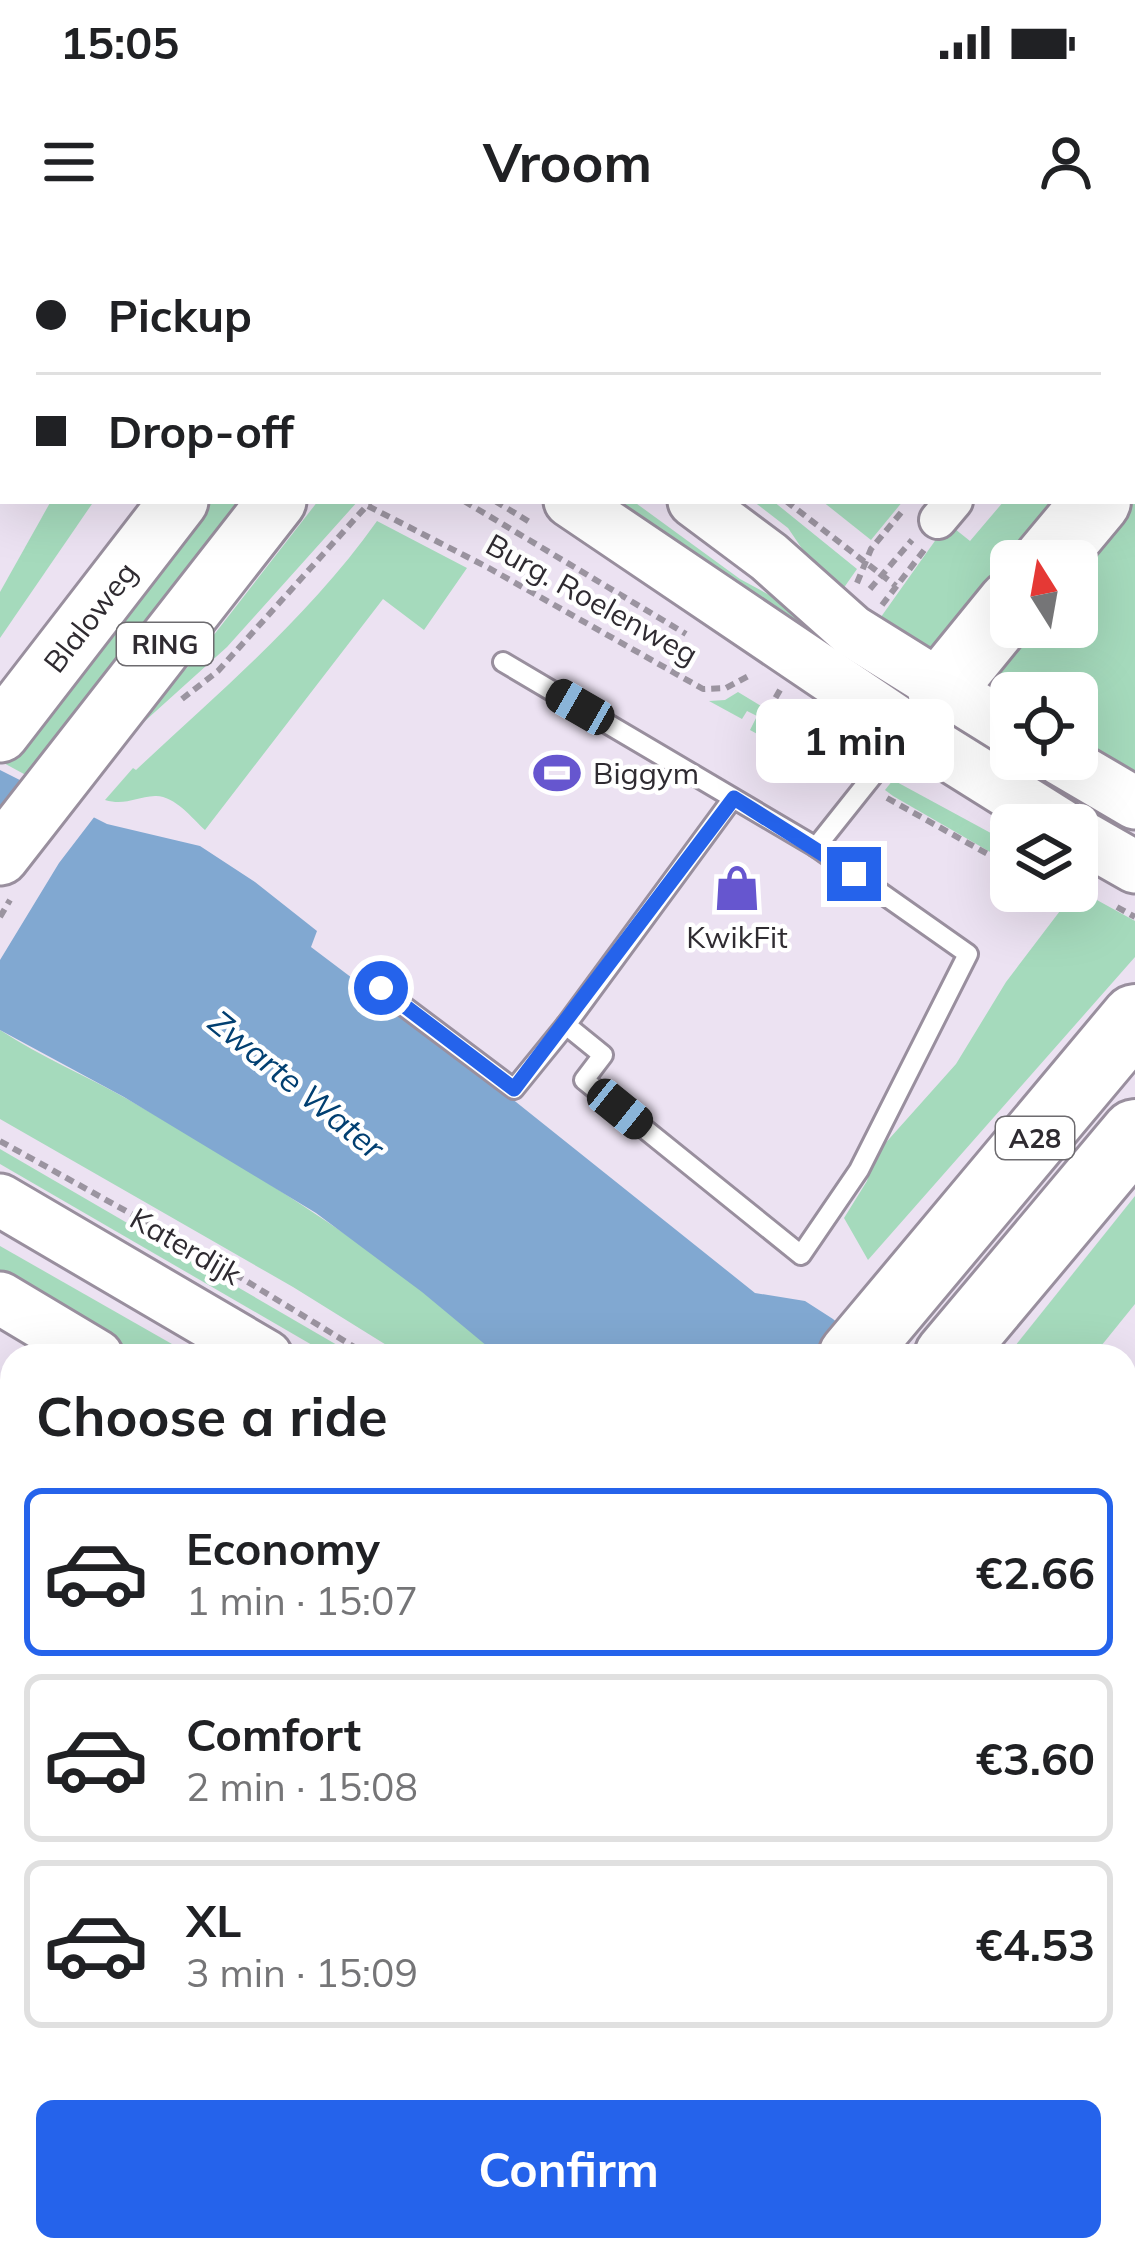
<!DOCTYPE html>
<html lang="en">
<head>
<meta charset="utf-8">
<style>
	:root { --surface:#fff; --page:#f2f2f2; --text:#202124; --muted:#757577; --line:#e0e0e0; --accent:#2563eb }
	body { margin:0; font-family:Mulish,sans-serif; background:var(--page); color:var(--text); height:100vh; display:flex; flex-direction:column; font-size:45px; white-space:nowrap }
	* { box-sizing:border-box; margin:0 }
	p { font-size:39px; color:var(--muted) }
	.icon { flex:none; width:66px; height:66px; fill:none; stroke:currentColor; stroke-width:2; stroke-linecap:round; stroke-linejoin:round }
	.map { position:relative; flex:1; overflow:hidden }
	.panel { position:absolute; left:0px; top:1104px; width:1137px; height:918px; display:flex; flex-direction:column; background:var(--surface); border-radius:36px 36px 0 0; box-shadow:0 12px 48px #0002 }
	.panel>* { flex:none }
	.top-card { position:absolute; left:0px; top:0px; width:1137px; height:264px; box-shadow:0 12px 48px #0002; display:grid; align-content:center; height:264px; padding:0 36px; background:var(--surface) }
	.needle { width:78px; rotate:349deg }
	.fabs { position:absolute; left:990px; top:300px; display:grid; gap:24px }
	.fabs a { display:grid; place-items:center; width:108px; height:108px; border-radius:18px; background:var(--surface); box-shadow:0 12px 48px #0002; font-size:60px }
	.end { position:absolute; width:54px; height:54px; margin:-27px; border:15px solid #2563eb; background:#fff; box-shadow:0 0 0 6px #fff }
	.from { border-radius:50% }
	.bubble { position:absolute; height:84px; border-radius:18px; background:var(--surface); box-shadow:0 12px 48px #0002; font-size:39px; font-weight:700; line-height:84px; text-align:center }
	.car { position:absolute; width:36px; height:72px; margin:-36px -18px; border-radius:15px; box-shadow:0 0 9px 3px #0007; background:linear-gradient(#222 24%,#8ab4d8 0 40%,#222 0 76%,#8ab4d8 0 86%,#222 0) }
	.top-card b { display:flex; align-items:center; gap:42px; height:114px; font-size:45px }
	.top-card b+b { border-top:3px solid var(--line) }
	.top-card i { width:30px; height:30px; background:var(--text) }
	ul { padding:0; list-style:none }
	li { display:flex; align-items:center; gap:36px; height:168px; margin:0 24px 18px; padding:0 12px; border:6px solid var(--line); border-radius:18px }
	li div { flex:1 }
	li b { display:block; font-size:45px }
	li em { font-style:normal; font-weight:700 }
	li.selected { border-color:var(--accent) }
	li>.icon { width:108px; height:108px; stroke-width:1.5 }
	h2 { padding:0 36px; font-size:54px; line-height:144px }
	.action { display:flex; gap:24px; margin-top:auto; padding:24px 36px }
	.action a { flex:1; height:138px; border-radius:18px; background:var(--accent); color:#fff; font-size:48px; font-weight:700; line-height:138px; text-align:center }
	.status { display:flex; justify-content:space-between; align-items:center; height:84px; padding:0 60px; background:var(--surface); direction:ltr }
	.status svg { height:33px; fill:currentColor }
	header { display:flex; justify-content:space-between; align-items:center; height:156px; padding:0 36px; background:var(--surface); font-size:54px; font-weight:700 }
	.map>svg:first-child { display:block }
</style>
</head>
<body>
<div class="status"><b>15:05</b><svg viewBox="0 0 49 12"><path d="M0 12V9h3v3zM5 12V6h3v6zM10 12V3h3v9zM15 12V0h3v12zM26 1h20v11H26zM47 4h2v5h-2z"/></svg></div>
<header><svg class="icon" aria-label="menu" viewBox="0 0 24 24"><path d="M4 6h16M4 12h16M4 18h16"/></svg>Vroom<svg class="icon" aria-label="person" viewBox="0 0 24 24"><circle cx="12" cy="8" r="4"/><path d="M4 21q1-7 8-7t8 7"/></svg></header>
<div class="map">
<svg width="1135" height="2022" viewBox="0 0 1135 2022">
	<rect width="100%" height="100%" fill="#ece2f2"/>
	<g fill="#a5dabc">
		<polygon points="1135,249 1135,555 1077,519 1077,453 1011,453 1011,482 978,445 1016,387 1077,387 1077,321 1125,261 1134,261"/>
		<polygon points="51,261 94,261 0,398 0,352"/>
		<polygon points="201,261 254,261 35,540 0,521"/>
		<polygon points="318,261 358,261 227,407 125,499 116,494 192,423"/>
		<polygon points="594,261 633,261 740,339 819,382 803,406"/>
		<polygon points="753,261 773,261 857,329 836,359 788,288"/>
		<polygon points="822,261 903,261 871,300"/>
		<polygon points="1004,261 1073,261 1023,321 1011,321 1011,336 935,409 927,411 871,391 937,298 950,285 970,301"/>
		<path d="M377 281 467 328 424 390 383 359 205 590C192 578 174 555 155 556 136 557 125 566 105 560L133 528 136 530C221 450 309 377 377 281Z"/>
		<polygon points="738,452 809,495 794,514 750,490 757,476 747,471 742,479 709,461 725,460"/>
		<polygon points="893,540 1011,604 1011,624 893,556 885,550"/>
		<polygon points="1077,649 1135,681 1135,717 868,1020 844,978 867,941 873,917 956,824 1006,742 1066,663 1051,654"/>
		<path d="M0 790C41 817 87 836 129 860 259 935 389 1014 499 1116H404L293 1047 0 879Z"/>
		<polygon points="0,909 356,1116 331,1116 0,924"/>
		<polygon points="1135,956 1135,1064 1093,1116 1007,1116"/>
		<polygon points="0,1006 193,1116 121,1116 0,1047"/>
		<polygon points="12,1439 12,1711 0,1731 0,1453"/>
		<polygon points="12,1799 12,2010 22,2010 12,2022 0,2022 0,1819"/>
		<polygon points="293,2010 663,2010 650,2022 283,2022"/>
		<polygon points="725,2010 844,2010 848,2015 854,2010 1017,2010 1025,2019 1034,2010 1079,2010 1089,2022 907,2022 896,2018 891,2022 712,2022"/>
	</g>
	<g fill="#81a8d1">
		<polygon points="0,530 107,584 200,606 255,642 317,691 311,707 511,858 755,1053 805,1061 833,1079 876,1116 499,1116 422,1052 316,973 124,857 0,790"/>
		<polygon points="1125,1307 1135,1313 1135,1685 1125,1676"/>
	</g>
	<polygon fill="#ece2f2" points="32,538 95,576 59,623 0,720 0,579"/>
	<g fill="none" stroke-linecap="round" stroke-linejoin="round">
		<defs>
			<g id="service">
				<polyline points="980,0 982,3"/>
				<polyline points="503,422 816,607 968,714 859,930 801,1015 584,840 603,815 566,785 733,558"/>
				<polyline points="816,607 906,494"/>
				<polyline points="381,749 514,849 566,785"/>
			</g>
			<g id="minor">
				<polyline points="21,0 26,3"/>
				<polyline points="1134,63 1135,62"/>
				<polyline points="938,280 954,261"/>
			</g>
			<g id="secondary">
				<polyline points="570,261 909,490 1061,585"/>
				<polyline points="694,261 769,317 852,391 1011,490"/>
				<polyline points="1060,519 1135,563"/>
				<polyline points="1077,594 1135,627"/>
				<polyline points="0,960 266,1116"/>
				<polyline points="0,1058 97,1116"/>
				<polyline points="1125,1888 1135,1900"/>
				<polyline points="1125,1982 1135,1993"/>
			</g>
			<g id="primary">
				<polyline points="382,3 384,0"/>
				<polyline points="479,3 481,0"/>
				<polyline points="0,493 179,261"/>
				<polyline points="0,616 277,261"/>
			</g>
			<g id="motorway">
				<polyline points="1134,216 1135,215"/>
				<polyline points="1047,321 1097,261"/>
				<polyline points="941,450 1011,364"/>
				<polyline points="852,1116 1135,778"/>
				<polyline points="948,1116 1135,893"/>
				<polyline points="0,1797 12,1777"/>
				<polyline points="99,2022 108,2010"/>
				<polyline points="202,2022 211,2010"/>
				<polyline points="667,2022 680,2010"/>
			</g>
		</defs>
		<use href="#service" stroke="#998f9e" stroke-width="24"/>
		<use href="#minor" stroke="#998f9e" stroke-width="42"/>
		<use href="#secondary" stroke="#998f9e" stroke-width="57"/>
		<use href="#primary" stroke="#998f9e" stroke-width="63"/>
		<use href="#motorway" stroke="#998f9e" stroke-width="72"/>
		<g stroke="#9b94a0" stroke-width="6" stroke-dasharray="9 6" stroke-linecap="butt">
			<polyline points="67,0 68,3"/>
			<polyline points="140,0 145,3"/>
			<polyline points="322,3 324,0"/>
			<polyline points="560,3 562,0"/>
			<polyline points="464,261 686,394"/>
			<polyline points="495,261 533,284"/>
			<polyline points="786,261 896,346"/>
			<polyline points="368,266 487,327 703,449 726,448 752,434"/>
			<polyline points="857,343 871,309 904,269"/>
			<polyline points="870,349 912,300"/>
			<polyline points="882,365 925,309"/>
			<polyline points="780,450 772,464 816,493 804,510 845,533"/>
			<polyline points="182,459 218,431 371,261"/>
			<polyline points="887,558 1011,627"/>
			<polyline points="1117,667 1135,677"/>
			<polyline points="0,677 10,660"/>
			<polyline points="0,901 189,1006 369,1116"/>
			<polyline points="1125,1806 1135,1813"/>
			<polyline points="1125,1823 1135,1835"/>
			<polyline points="1085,2010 1096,2022"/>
			<polyline points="833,2022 848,2010"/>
		</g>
		<use href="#service" stroke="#fff" stroke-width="18"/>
		<use href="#minor" stroke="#fff" stroke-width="36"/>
		<use href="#secondary" stroke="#fff" stroke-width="51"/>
		<use href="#primary" stroke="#fff" stroke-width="57"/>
		<use href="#motorway" stroke="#fff" stroke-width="66"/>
	</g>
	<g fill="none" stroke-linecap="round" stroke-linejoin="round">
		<polyline stroke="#2563eb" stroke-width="15" points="381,748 514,849 734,558 854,634"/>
	</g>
	<defs>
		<symbol id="stadium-bare" viewBox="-9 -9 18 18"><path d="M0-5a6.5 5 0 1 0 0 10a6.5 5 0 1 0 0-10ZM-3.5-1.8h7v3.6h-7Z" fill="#6656cf" stroke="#fff" stroke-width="2.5" paint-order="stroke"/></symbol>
		<symbol id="shop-bare" viewBox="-9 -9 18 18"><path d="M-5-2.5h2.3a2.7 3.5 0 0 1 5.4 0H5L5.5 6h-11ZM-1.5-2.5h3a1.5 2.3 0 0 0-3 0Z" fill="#6656cf" stroke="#fff" stroke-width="2.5" paint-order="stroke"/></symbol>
	</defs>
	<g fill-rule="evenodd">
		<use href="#stadium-bare" x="524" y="500" width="66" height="66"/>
		<use href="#shop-bare" x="704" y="615" width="66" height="66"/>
	</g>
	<g text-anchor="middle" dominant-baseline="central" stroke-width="9" stroke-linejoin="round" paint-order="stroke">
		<g fill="#fff" stroke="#6d6b6f" stroke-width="3">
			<rect x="117" y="383" width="96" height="42" rx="9"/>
			<rect x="996" y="877" width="78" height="42" rx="9"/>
		</g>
		<g font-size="27" font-weight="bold" fill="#2f2b31">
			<text x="165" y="404">RING</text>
			<text x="1035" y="898">A28</text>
		</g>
		<g font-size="30" fill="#2f2b31" stroke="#fff">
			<text transform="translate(592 359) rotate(29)">Burg. Roelenweg</text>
			<text transform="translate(90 377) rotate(-52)">Blaloweg</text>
			<text transform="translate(186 1006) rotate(30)">Katerdijk</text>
		</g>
		<g font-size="30" fill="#2f2b31" stroke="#fff" text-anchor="start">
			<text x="593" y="533">Biggym</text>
			<text x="737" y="697" text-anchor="middle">KwikFit</text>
		</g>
		<g font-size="33" font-style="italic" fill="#013f71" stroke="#fff">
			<text transform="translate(297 844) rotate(39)">Zwarte Water</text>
		</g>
	</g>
</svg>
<div class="fabs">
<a><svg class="needle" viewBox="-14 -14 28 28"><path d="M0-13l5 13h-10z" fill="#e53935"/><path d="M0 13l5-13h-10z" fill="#757577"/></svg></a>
<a><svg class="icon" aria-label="locate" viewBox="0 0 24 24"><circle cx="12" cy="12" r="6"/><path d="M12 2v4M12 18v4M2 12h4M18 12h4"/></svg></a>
<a><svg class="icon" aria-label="layers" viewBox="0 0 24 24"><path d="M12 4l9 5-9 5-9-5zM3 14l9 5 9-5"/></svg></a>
</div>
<i class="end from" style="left:381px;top:748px"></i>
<i class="end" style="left:854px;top:634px"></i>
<div class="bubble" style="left:756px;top:459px;width:198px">1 min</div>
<i class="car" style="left:580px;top:467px;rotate:300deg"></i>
<i class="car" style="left:620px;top:869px;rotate:129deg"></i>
<div class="top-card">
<b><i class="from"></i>Pickup</b>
<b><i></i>Drop-off</b>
</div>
<section class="panel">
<h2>Choose a ride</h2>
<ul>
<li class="selected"><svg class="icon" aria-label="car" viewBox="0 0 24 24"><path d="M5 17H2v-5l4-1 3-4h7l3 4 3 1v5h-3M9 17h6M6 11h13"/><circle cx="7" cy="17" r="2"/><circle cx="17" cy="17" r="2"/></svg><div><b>Economy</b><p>1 min · 15:07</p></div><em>€2.66</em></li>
<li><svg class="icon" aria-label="car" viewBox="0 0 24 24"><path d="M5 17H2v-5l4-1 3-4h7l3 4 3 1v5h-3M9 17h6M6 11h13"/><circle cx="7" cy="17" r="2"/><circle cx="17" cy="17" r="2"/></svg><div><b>Comfort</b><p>2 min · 15:08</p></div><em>€3.60</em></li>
<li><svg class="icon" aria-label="car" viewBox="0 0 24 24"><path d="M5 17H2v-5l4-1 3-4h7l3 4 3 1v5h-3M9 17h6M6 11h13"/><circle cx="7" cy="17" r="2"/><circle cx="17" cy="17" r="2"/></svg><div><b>XL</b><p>3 min · 15:09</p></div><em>€4.53</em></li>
</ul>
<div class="action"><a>Confirm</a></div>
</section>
</div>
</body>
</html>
